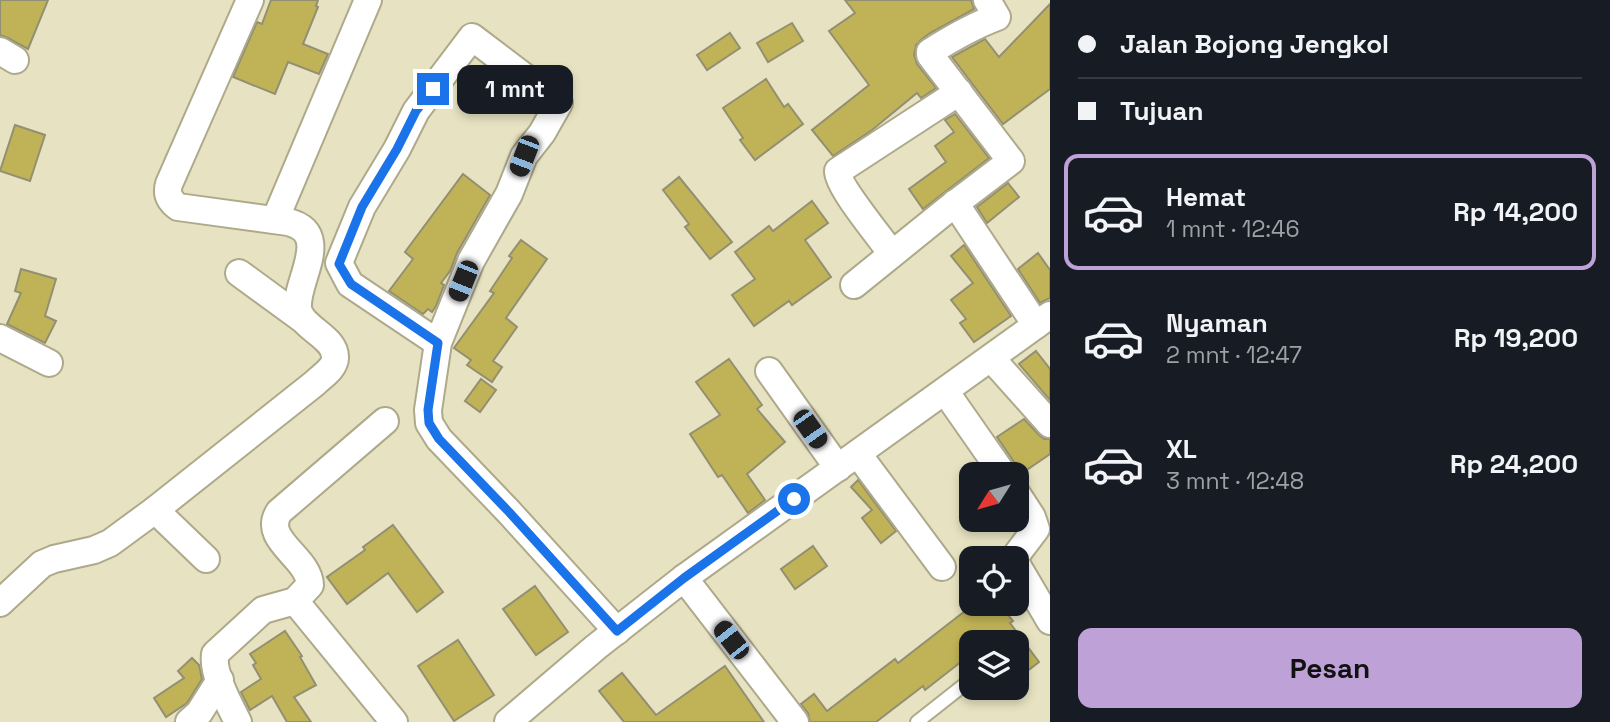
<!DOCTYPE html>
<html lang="id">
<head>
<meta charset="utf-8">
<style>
	:root { --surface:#171b24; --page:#20242c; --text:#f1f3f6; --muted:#9ea1a6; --line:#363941; --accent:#bda1d7 }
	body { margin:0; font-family:"Space Grotesk",sans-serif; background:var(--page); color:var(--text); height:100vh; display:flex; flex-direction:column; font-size:26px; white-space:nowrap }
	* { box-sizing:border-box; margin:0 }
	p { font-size:23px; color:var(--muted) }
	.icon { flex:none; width:38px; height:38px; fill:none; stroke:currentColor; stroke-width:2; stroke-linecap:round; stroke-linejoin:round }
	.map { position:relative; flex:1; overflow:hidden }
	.side { display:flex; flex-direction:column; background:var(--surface); width:560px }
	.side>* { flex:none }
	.banner { display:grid; align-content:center; height:154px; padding:0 28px; background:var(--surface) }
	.needle { width:46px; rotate:233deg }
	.controls { position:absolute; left:959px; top:462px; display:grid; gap:14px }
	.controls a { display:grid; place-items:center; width:70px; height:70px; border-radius:14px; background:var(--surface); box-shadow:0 4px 10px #0003; font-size:35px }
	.end { position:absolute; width:32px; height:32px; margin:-16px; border:9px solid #1a73e8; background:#fff; box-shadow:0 0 0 4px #fff }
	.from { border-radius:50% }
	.bubble { position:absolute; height:49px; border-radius:14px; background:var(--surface); box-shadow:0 4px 10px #0003; font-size:23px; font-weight:600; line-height:49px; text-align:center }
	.car { position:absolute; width:21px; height:42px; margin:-21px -10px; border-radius:9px; box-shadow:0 0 5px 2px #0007; background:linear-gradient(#222 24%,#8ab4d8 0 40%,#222 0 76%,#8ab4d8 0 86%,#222 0) }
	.banner b { display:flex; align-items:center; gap:24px; height:66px; font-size:26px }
	.banner b+b { border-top:2px solid var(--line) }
	.banner i { width:18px; height:18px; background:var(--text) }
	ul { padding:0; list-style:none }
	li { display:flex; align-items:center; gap:21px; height:116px; margin:0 14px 10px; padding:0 14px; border:4px solid transparent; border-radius:14px }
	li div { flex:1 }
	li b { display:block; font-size:26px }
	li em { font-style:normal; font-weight:600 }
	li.on { border-color:var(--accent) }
	li>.icon { width:63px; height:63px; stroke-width:1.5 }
	.primary-button { display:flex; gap:14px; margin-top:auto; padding:14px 28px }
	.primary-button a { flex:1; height:80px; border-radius:14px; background:var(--accent); color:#111; font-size:28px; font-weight:600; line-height:80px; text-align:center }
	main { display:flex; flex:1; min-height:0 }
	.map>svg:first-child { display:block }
</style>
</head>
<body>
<main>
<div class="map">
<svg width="1050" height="722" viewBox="0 0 1050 722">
	<rect width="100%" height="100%" fill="#e7e3c2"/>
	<g fill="#c0b357" stroke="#938f71" stroke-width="2">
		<polygon points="0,0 48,0 28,49 8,38 0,35"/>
		<polygon points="271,0 318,0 316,6 318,7 303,44 328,54 319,74 288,62 275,94 233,77 257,22 262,24"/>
		<polygon points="845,0 971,0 974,9 930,33 922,39 916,45 914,55 917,64 936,88 921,98 917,93 872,130 833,156 812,130 869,85 829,31 855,13"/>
		<polygon points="1050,4 1050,89 1003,124 952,57 985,39 999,57"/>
		<polygon points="792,23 803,41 768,62 757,43"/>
		<polygon points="730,33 740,48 707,70 697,55"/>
		<polygon points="766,79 784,107 788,104 803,124 755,160 740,140 743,138 723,108"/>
		<polygon points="955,114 989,158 923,209 909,189 946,162 935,146 954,132 945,120"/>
		<polygon points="15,125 45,135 30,181 0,171"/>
		<polygon points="463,174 490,195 457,253 450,271 441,283 444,285 436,306 432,312 428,309 423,314 389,291 413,259 405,252"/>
		<polygon points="679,177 732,242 710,259 685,227 689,224 663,190"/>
		<polygon points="1008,183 1019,197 987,223 977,207"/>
		<polygon points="812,201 828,223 805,240 831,277 792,305 789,301 754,326 732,295 755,279 735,252 769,226 773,231"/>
		<polygon points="521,240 547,259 506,318 517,327 493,361 502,367 492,382 467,365 471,360 454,348 494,293 490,291 512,258 509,256"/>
		<polygon points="964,245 1011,316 974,342 960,323 966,319 951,300 973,283 951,256"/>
		<polygon points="1038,253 1050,270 1050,298 1040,303 1018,269"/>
		<polygon points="21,269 56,279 45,316 56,321 45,343 7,324 21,293 15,291"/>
		<polygon points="1036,351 1050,369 1050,400 1019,364"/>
		<polygon points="729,359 762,405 757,409 785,442 747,474 765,500 748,513 722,475 718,477 690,434 720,415 696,382"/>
		<polygon points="481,379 496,390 480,412 465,401"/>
		<polygon points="1024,419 1039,435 1044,439 1050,439 1050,454 1018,476 1016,465 997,437"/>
		<polygon points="858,480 896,531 881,543 862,518 872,510 851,487"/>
		<polygon points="393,525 443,592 417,612 388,573 347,604 327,577 365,550 363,547"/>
		<polygon points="813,546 827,566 795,589 781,569"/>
		<polygon points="535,586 568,632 536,655 503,609"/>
		<polygon points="974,604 999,604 1013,621 1010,623 1039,662 1017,679 1017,642 971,642 971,654 925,690 923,686 876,722 810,722 808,713 801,704 814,694 827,711 895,659 898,663"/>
		<polygon points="285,631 302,656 300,657 316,685 294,697 311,722 287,722 272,696 250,710 241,692 261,679 253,665 256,663 250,654"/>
		<polygon points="458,640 494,695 454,721 418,666"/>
		<polygon points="192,658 199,665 202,679 187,703 166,717 154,698 184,678 178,671"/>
		<polygon points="725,666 764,722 624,722 599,691 622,673 656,715"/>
	</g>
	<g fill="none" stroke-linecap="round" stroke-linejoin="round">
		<defs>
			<polyline id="lane" points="917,722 969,681"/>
			<g id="street">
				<polyline points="0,51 15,60"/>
				<polyline points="955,203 1036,325"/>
				<polyline points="275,220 368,0"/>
				<path d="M892 254C881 238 837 186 838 171L959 92"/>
				<polyline points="239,273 302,319"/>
				<path d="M854 285 948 209 1011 161 930 55V52C952 38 973 26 997 17L987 0"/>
				<polyline points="0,338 49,363"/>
				<polyline points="438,343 350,284 339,263 362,207 397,149 416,111 472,37 559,103 542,133 524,156 509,194 471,261 438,343 428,410 429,423 439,439 509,512 617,631"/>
				<polyline points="991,358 1050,424"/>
				<polyline points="769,371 838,468"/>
				<polyline points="945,391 1003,474"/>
				<polyline points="858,454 942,567"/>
				<polyline points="155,510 206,559"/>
				<polyline points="1014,558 1036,529 1032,517 1017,494"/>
				<polyline points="1017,565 1050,621"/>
				<polyline points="684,578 795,722"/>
				<polyline points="295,601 394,722"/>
				<path d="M0 603 42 564 54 559 94 550 110 543 155 510 315 383C321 377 335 368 335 358 336 336 299 328 298 307 296 280 333 233 288 222L178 207C170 201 166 194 169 184L250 0"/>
				<polyline points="189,722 199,713 220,680"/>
				<path d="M238 722C229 704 212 674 215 654L263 610 295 601 310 585C309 557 261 540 279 512L385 421"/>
				<polyline points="508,722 596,647 684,578 1050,315"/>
			</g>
		</defs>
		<use href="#lane" stroke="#ada98a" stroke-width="16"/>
		<use href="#street" stroke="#ada98a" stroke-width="30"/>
		<use href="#lane" stroke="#fff" stroke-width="12"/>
		<use href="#street" stroke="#fff" stroke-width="26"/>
	</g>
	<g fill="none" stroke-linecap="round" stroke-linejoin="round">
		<polyline stroke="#1a73e8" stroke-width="9" points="433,89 416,111 397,149 362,207 339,264 351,284 438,343 428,410 429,423 439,439 509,512 617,631 684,578 794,499"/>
	</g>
</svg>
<div class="controls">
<a><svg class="needle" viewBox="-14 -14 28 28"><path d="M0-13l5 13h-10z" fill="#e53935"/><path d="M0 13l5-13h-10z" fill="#9ea1a6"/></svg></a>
<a><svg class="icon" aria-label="locate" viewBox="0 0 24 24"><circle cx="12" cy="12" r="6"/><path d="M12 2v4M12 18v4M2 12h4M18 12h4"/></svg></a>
<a><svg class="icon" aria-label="layers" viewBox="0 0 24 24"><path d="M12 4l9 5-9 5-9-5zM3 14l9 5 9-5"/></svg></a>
</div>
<i class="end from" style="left:794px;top:499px"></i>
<i class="end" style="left:433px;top:89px"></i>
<div class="bubble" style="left:457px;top:65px;width:116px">1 mnt</div>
<i class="car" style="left:524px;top:156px;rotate:201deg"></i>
<i class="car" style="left:463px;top:281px;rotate:202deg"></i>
<i class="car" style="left:810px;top:429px;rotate:145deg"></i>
<i class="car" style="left:731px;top:640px;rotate:322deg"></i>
</div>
<section class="side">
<div class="banner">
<b><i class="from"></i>Jalan Bojong Jengkol</b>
<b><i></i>Tujuan</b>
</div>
<ul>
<li class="on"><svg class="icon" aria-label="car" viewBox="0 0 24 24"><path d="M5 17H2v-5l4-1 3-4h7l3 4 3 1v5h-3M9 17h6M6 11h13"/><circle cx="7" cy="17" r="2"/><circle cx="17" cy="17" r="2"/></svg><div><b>Hemat</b><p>1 mnt · 12:46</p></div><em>Rp 14,200</em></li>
<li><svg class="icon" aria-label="car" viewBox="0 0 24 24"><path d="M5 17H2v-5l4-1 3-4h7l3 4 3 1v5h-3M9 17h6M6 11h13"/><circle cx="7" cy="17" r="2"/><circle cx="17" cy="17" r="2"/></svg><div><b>Nyaman</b><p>2 mnt · 12:47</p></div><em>Rp 19,200</em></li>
<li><svg class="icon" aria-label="car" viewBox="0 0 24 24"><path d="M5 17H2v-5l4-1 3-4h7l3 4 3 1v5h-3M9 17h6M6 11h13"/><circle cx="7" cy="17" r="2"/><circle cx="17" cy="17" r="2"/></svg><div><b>XL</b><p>3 mnt · 12:48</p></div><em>Rp 24,200</em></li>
</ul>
<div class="primary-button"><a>Pesan</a></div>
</section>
</main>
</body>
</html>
